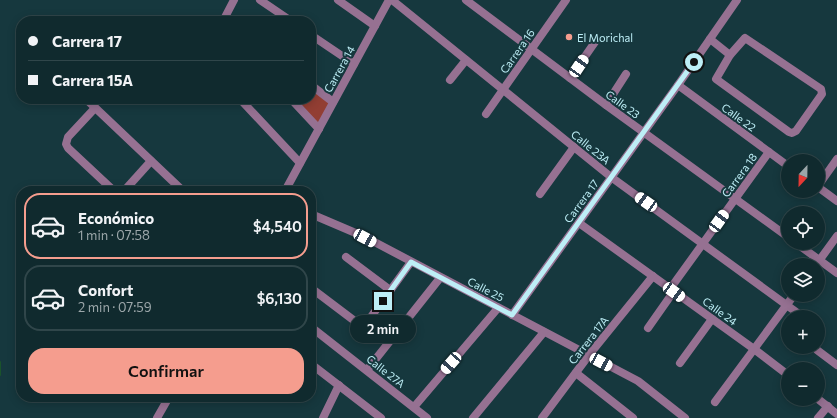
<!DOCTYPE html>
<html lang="es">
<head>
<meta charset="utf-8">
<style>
	:root { --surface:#102a2e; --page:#1e363a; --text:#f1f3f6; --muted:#9ca7aa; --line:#30464a; --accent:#f59d8e }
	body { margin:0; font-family:Commissioner,sans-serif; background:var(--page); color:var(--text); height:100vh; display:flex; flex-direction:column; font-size:15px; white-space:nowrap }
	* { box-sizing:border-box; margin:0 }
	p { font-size:13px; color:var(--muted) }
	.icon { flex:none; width:22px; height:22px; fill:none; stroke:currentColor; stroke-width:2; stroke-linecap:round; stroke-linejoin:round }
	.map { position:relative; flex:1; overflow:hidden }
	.details { position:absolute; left:16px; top:186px; width:300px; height:216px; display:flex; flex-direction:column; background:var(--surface); border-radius:16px; box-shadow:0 2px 10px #0003,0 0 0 1px var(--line) }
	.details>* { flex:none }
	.hud { position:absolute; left:16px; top:16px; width:300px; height:88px; border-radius:16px; box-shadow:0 2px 10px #0003,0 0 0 1px var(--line); display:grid; align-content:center; height:88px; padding:0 12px; background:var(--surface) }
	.needle { width:26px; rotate:202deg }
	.controls { position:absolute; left:781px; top:154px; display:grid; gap:8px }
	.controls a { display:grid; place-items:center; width:44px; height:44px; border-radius:50%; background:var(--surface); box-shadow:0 2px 10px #0003,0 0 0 1px var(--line); font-size:20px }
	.end { position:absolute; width:18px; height:18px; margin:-9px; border:5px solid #bdeef6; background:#111; box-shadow:0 0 0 2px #111 }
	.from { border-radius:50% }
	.bubble { position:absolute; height:28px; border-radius:14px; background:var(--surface); box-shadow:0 2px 10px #0003,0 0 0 1px var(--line); font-size:13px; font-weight:600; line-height:28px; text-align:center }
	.car { position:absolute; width:12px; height:24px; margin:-12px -6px; border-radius:5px; box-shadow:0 0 3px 1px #0007; background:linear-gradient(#fff 24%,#345 0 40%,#fff 0 76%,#345 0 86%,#fff 0) }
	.hud b { display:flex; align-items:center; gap:14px; height:38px; font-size:15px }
	.hud b+b { border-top:1px solid var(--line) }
	.hud i { width:10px; height:10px; background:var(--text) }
	ul { padding:7px 0 0; list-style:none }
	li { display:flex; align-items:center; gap:12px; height:66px; margin:0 8px 6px; padding:0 4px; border:2px solid var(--line); border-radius:16px }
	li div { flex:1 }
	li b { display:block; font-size:15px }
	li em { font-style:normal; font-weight:600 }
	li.selected { border-color:var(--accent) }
	li>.icon { width:36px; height:36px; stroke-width:1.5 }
	.button { display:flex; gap:8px; margin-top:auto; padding:8px 12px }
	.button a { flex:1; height:46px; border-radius:16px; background:var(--accent); color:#111; font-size:16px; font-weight:600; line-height:46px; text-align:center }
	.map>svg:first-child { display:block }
</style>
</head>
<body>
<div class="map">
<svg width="837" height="418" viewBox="0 0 837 418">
	<rect width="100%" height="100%" fill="#16383e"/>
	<polygon fill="#923e33" points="311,88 331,102 317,125 294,99 311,99"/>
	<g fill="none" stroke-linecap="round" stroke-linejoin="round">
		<polyline stroke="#1a532b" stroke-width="2" points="0,362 0,375"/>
		<g stroke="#967192" stroke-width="8">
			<polyline points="260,0 291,21"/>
			<polyline points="338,0 375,26"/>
			<polyline points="392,0 611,177 803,317"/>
			<polyline points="466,0 606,105 788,237"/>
			<polyline points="223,21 234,0"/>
			<polyline points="311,35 354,64"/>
			<polygon points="745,38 821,89 822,94 796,131 792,133 789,132 716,79 730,55"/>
			<polyline points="710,39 730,55"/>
			<polyline points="570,78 595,42"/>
			<polyline points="450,80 466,60"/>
			<polyline points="311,85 333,102"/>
			<polyline points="678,85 788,166"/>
			<polyline points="86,99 183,191"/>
			<polyline points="240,99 300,163"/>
			<polyline points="291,99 319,129"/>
			<polyline points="606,105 626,74"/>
			<polyline points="95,108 68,137 66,144 68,148 114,191"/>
			<polyline points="486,114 566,0"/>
			<polyline points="818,186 837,159"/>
			<polyline points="818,187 837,201"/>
			<polyline points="124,191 151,161"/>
			<polyline points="285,191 389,0"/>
			<polyline points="540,194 574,147"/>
			<polyline points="311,214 365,237 638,381 685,418"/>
			<polyline points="579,223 754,349 788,375"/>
			<polyline points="796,243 837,273"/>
			<polyline points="346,257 390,290"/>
			<polyline points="816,265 837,236"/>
			<polyline points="311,288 356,322 362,325 368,321 411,262"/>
			<polyline points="670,289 769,152"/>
			<polyline points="512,315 678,85 737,0"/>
			<polyline points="311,327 427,418"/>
			<polyline points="648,328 674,291"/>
			<polyline points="817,350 837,365"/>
			<polyline points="680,363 712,319"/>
			<polyline points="311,364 381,418"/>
			<polyline points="367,370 440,278"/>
			<polyline points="576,373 633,418"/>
			<polyline points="818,399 837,414"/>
			<polyline points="715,402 794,295"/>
			<polyline points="414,407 498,308"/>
			<polyline points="157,418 169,397"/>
			<polyline points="323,418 339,385"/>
			<polyline points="473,418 544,332"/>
			<polyline points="542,418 589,355 653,276"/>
			<polyline points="818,418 828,406"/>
		</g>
	</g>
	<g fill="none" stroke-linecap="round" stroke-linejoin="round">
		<polyline stroke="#bdeef6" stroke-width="5" points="383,301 411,262 512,315 694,62"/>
	</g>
	<circle fill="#f59d8e" stroke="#16383e" stroke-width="1.5" cx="569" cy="37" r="4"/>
	<g text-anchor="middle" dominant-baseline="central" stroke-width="4" stroke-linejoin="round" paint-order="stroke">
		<g font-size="11" fill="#bdeef6" stroke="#16383e" text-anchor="start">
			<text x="577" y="37">El Morichal</text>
		</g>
		<g font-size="11" fill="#bdeef6" stroke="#16383e">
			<text transform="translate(517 51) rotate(-55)">Carrera 16</text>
			<text transform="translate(339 69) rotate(-61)">Carrera 14</text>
			<text transform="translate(623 104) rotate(36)">Calle 23</text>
			<text transform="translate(739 117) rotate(36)">Calle 22</text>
			<text transform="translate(591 147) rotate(39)">Calle 23A</text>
			<text transform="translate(739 175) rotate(-54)">Carrera 18</text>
			<text transform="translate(581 201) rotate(-54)">Carrera 17</text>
			<text transform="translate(486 289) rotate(27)">Calle 25</text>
			<text transform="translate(720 311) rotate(36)">Calle 24</text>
			<text transform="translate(588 340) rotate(-52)">Carrera 17A</text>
			<text transform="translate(386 371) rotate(38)">Calle 27A</text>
		</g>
	</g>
</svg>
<div class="controls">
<a><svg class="needle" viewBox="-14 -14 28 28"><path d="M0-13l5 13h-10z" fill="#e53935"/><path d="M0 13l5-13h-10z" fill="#9ca7aa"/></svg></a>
<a><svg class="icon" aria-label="locate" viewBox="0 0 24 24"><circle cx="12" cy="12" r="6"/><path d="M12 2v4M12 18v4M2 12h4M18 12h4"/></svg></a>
<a><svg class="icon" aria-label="layers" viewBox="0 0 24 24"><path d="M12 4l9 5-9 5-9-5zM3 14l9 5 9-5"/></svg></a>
<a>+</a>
<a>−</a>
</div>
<i class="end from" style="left:694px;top:62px"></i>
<i class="end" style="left:383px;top:301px"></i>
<div class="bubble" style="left:350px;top:315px;width:66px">2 min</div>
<i class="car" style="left:579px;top:66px;rotate:34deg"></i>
<i class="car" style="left:646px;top:202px;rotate:305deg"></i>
<i class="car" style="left:719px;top:221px;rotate:36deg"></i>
<i class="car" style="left:365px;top:238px;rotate:118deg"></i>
<i class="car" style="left:674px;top:292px;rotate:126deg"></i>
<i class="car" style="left:601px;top:362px;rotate:118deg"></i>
<i class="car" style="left:451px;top:363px;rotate:221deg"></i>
<div class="hud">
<b><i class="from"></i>Carrera 17</b>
<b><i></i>Carrera 15A</b>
</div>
<section class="details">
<ul>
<li class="selected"><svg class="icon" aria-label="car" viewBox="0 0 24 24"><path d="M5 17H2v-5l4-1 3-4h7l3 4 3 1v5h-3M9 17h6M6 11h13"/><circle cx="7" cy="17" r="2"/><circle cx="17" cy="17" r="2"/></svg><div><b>Económico</b><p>1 min · 07:58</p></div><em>$4,540</em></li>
<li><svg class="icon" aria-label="car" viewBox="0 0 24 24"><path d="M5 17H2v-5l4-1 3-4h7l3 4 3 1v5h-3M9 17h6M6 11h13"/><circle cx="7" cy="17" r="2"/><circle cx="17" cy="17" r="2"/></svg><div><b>Confort</b><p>2 min · 07:59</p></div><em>$6,130</em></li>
</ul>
<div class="button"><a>Confirmar</a></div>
</section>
</div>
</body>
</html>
